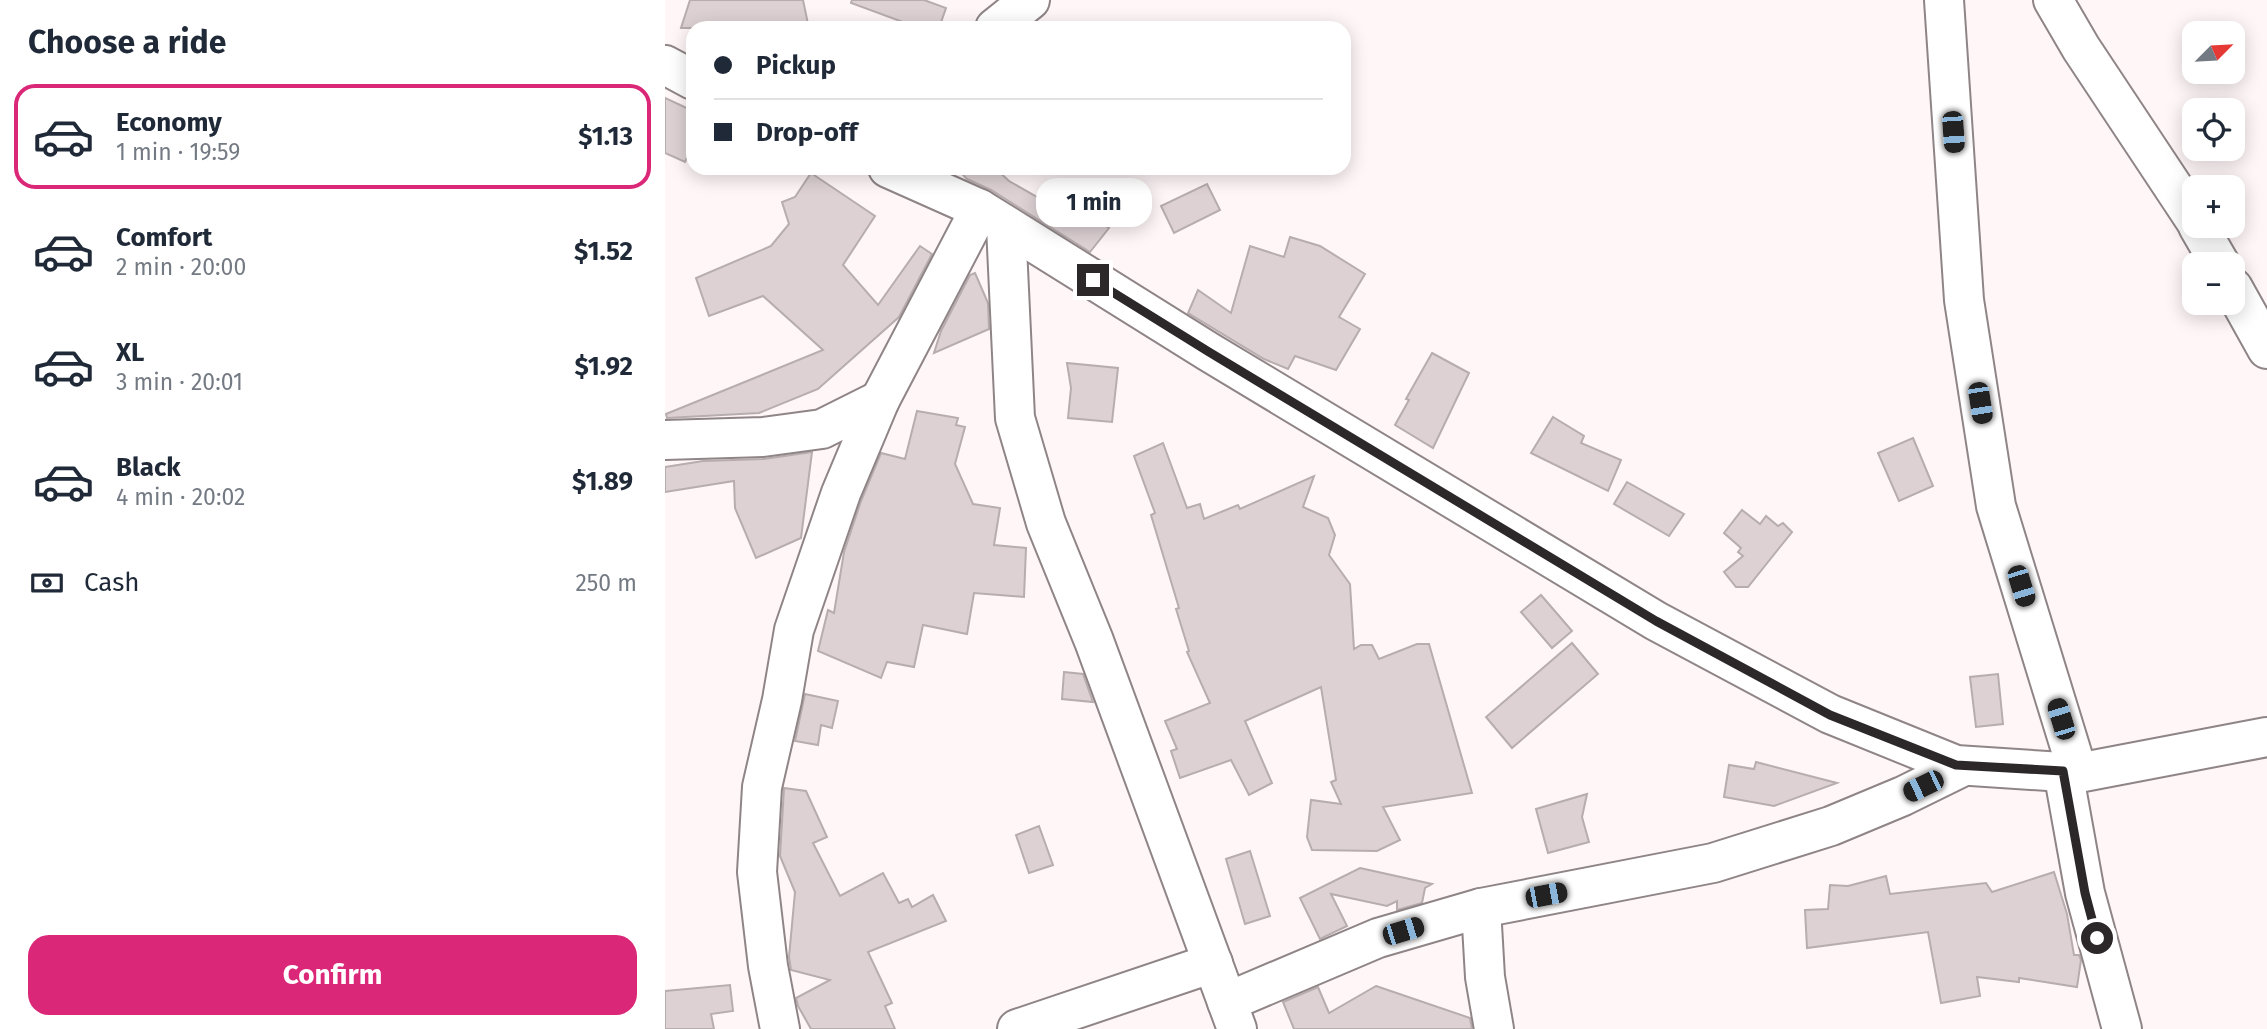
<!DOCTYPE html>
<html lang="en">
<head>
<meta charset="utf-8">
<style>
	:root { --surface:#fff; --page:#f2f2f3; --text:#1f2937; --muted:#747a83; --line:#e0e1e3; --accent:#db2777 }
	body { margin:0; font-family:"Fira Sans",sans-serif; background:var(--page); color:var(--text); height:100vh; display:flex; flex-direction:column; font-size:26px; white-space:nowrap }
	* { box-sizing:border-box; margin:0 }
	p { font-size:23px; color:var(--muted) }
	.icon { flex:none; width:38px; height:38px; fill:none; stroke:currentColor; stroke-width:2; stroke-linecap:round; stroke-linejoin:round }
	.map { position:relative; flex:1; overflow:hidden }
	.details { display:flex; flex-direction:column; background:var(--surface); width:665px }
	.details>* { flex:none }
	.top-card { position:absolute; left:21px; top:21px; width:665px; height:154px; border-radius:21px; box-shadow:0 4px 18px #0003; display:grid; align-content:center; height:154px; padding:0 28px; background:var(--surface) }
	.needle { width:46px; rotate:66deg }
	.controls { position:absolute; left:1517px; top:21px; display:grid; gap:14px }
	.controls a { display:grid; place-items:center; width:63px; height:63px; border-radius:14px; background:var(--surface); box-shadow:0 4px 18px #0003; font-size:35px }
	.end { position:absolute; width:32px; height:32px; margin:-16px; border:9px solid #2c2829; background:#fff; box-shadow:0 0 0 4px #fff }
	.from { border-radius:50% }
	.bubble { position:absolute; height:49px; border-radius:21px; background:var(--surface); box-shadow:0 4px 18px #0003; font-size:23px; font-weight:700; line-height:49px; text-align:center }
	.car { position:absolute; width:21px; height:42px; margin:-21px -10px; border-radius:9px; box-shadow:0 0 5px 2px #0007; background:linear-gradient(#222 24%,#8ab4d8 0 40%,#222 0 76%,#8ab4d8 0 86%,#222 0) }
	.top-card b { display:flex; align-items:center; gap:24px; height:66px; font-size:26px }
	.top-card b+b { border-top:2px solid var(--line) }
	.top-card i { width:18px; height:18px; background:var(--text) }
	ul { padding:0; list-style:none }
	li { display:flex; align-items:center; gap:21px; height:105px; margin:0 14px 10px; padding:0 14px; border:4px solid transparent; border-radius:21px }
	li div { flex:1 }
	li b { display:block; font-size:26px }
	li em { font-style:normal; font-weight:700 }
	li.active { border-color:var(--accent) }
	li>.icon { width:63px; height:63px; stroke-width:1.5 }
	h2 { padding:0 28px; font-size:32px; line-height:84px }
	.pay { display:flex; align-items:center; gap:18px; height:77px; padding:0 28px; font-size:26px }
	.pay p { margin-inline-start:auto }
	.primary-button { display:flex; gap:14px; margin-top:auto; padding:14px 28px }
	.primary-button a { flex:1; height:80px; border-radius:21px; background:var(--accent); color:#fff; font-size:28px; font-weight:700; line-height:80px; text-align:center }
	main { display:flex; flex:1; min-height:0 }
	.map>svg:first-child { display:block }
</style>
</head>
<body>
<main>
<section class="details">
<h2>Choose a ride</h2>
<ul>
<li class="active"><svg class="icon" aria-label="car" viewBox="0 0 24 24"><path d="M5 17H2v-5l4-1 3-4h7l3 4 3 1v5h-3M9 17h6M6 11h13"/><circle cx="7" cy="17" r="2"/><circle cx="17" cy="17" r="2"/></svg><div><b>Economy</b><p>1 min · 19:59</p></div><em>$1.13</em></li>
<li><svg class="icon" aria-label="car" viewBox="0 0 24 24"><path d="M5 17H2v-5l4-1 3-4h7l3 4 3 1v5h-3M9 17h6M6 11h13"/><circle cx="7" cy="17" r="2"/><circle cx="17" cy="17" r="2"/></svg><div><b>Comfort</b><p>2 min · 20:00</p></div><em>$1.52</em></li>
<li><svg class="icon" aria-label="car" viewBox="0 0 24 24"><path d="M5 17H2v-5l4-1 3-4h7l3 4 3 1v5h-3M9 17h6M6 11h13"/><circle cx="7" cy="17" r="2"/><circle cx="17" cy="17" r="2"/></svg><div><b>XL</b><p>3 min · 20:01</p></div><em>$1.92</em></li>
<li><svg class="icon" aria-label="car" viewBox="0 0 24 24"><path d="M5 17H2v-5l4-1 3-4h7l3 4 3 1v5h-3M9 17h6M6 11h13"/><circle cx="7" cy="17" r="2"/><circle cx="17" cy="17" r="2"/></svg><div><b>Black</b><p>4 min · 20:02</p></div><em>$1.89</em></li>
</ul>
<div class="pay"><svg class="icon" aria-label="cash" viewBox="0 0 24 24"><path d="M3 7h18v10H3z"/><circle cx="12" cy="12" r="2"/></svg>Cash<p>250 m</p></div>
<div class="primary-button"><a>Confirm</a></div>
</section>
<div class="map">
<svg width="1602" height="1029" viewBox="0 0 1602 1029">
	<rect width="100%" height="100%" fill="#fff6f8"/>
	<g fill="#ddd1d4" stroke="#b7acae" stroke-width="2">
		<polygon points="25,0 138,0 143,24 122,28 16,28"/>
		<polygon points="187,0 259,0 281,8 274,28 254,28 186,3"/>
		<polygon points="0,98 28,111 28,144 20,162 0,153"/>
		<polygon points="291,168 330,168 344,181 407,217 414,207 444,228 425,252 326,190 302,179"/>
		<polygon points="146,173 210,216 178,265 213,305 255,246 267,254 234,317 153,389 94,413 2,418 1,414 158,350 98,296 44,316 31,278 106,246 124,224 117,202 130,197"/>
		<polygon points="542,184 555,210 509,233 496,206"/>
		<polygon points="625,237 655,246 700,274 674,317 695,329 671,370 630,356 623,369 599,359 523,313 533,290 566,313 585,246 619,257"/>
		<polygon points="310,273 323,303 324,329 269,353 276,331 305,275"/>
		<polygon points="767,353 804,373 768,448 730,425 744,400 741,399"/>
		<polygon points="402,363 453,368 447,422 403,418 406,388"/>
		<polygon points="252,411 293,418 291,425 300,427 290,464 308,504 335,508 329,545 361,548 359,597 309,593 302,634 258,625 249,667 222,662 216,678 153,651 163,610 169,613 179,552 196,501 216,453 240,459"/>
		<polygon points="888,417 919,436 916,443 956,460 943,491 866,453"/>
		<polygon points="1248,438 1268,486 1234,501 1213,453"/>
		<polygon points="498,443 522,508 535,504 539,519 573,505 575,509 649,476 638,507 663,518 670,535 664,555 685,584 689,649 696,645 707,645 714,659 752,644 764,644 807,793 718,807 735,840 712,851 647,850 642,837 646,800 676,804 666,782 671,780 656,687 580,721 607,783 584,795 566,760 515,778 506,751 512,749 500,721 545,703 522,652 524,651 511,609 514,608 486,515 490,513 469,456"/>
		<polygon points="147,452 136,538 91,558 70,508 69,481 0,492 0,467 38,461 99,459"/>
		<polygon points="962,482 1019,514 1004,536 949,504"/>
		<polygon points="1077,510 1095,524 1101,516 1113,526 1118,523 1127,532 1083,587 1071,587 1059,572 1078,556 1073,552 1076,548 1059,533"/>
		<polygon points="876,595 907,631 887,648 856,612"/>
		<polygon points="907,643 933,674 847,748 821,717"/>
		<polygon points="399,672 418,674 428,702 397,699"/>
		<polygon points="1333,674 1338,724 1311,727 1305,677"/>
		<polygon points="140,694 173,701 167,728 156,725 153,745 130,741"/>
		<polygon points="1091,762 1172,783 1109,806 1059,797 1064,765 1089,769"/>
		<polygon points="119,788 141,791 162,837 148,843 175,896 218,873 234,903 243,899 247,907 268,895 281,921 203,952 227,1003 220,1006 230,1029 146,1029 133,1006 131,998 165,980 126,970 124,957 130,892 115,856"/>
		<polygon points="922,794 917,817 924,842 883,853 871,809"/>
		<polygon points="374,826 388,865 364,873 351,835"/>
		<polygon points="585,851 605,916 580,924 561,859"/>
		<polygon points="695,868 767,884 760,888 757,903 732,910 732,901 722,906 666,894 682,926 655,939 635,898"/>
		<polygon points="1389,872 1402,914 1409,955 1414,955 1416,960 1412,987 1354,978 1354,982 1312,977 1315,996 1276,1003 1263,932 1142,948 1140,910 1163,909 1165,885 1183,886 1221,876 1225,894 1321,883 1327,892"/>
		<polygon points="65,985 68,1011 46,1014 49,1029 0,1029 0,991"/>
		<polygon points="711,986 805,1018 807,1029 629,1029 618,1002 653,987 664,1013"/>
	</g>
	<g fill="none" stroke-linecap="round" stroke-linejoin="round">
		<defs>
			<g id="minor">
				<polyline points="1279,0 1299,300 1331,506 1413,773"/>
				<polyline points="1388,0 1416,48 1530,220"/>
				<polyline points="330,28 365,0"/>
				<polyline points="0,65 28,80"/>
				<polyline points="223,168 315,209 544,352 991,621 1165,714 1291,765 1413,773 1602,737"/>
				<polyline points="341,226 350,418 381,523 429,641 572,1029"/>
				<polyline points="1533,226 1555,264"/>
				<polyline points="1568,288 1602,349"/>
				<polyline points="0,440 98,437 157,429 215,400"/>
				<polyline points="1398,771 1420,893 1457,1029"/>
				<polyline points="816,908 820,977 829,1029"/>
				<polyline points="562,1002 713,938 816,908 1048,863 1166,826 1238,796 1299,766"/>
				<polyline points="115,1029 103,966 92,872 97,787 117,700 129,630 176,493 215,400 315,209"/>
				<polyline points="352,1029 548,963"/>
			</g>
		</defs>
		<use href="#minor" stroke="#8f8587" stroke-width="42"/>
		<use href="#minor" stroke="#fff" stroke-width="38"/>
	</g>
	<g fill="none" stroke-linecap="round" stroke-linejoin="round">
		<polyline stroke="#2c2829" stroke-width="9" points="428,280 544,352 991,621 1165,715 1291,765 1398,771 1420,893 1432,938"/>
	</g>
</svg>
<div class="controls">
<a><svg class="needle" viewBox="-14 -14 28 28"><path d="M0-13l5 13h-10z" fill="#e53935"/><path d="M0 13l5-13h-10z" fill="#747a83"/></svg></a>
<a><svg class="icon" aria-label="locate" viewBox="0 0 24 24"><circle cx="12" cy="12" r="6"/><path d="M12 2v4M12 18v4M2 12h4M18 12h4"/></svg></a>
<a>+</a>
<a>−</a>
</div>
<i class="end from" style="left:1432px;top:938px"></i>
<i class="end" style="left:428px;top:280px"></i>
<div class="bubble" style="left:371px;top:178px;width:116px">1 min</div>
<i class="car" style="left:1288px;top:132px;rotate:176deg"></i>
<i class="car" style="left:1315px;top:403px;rotate:171deg"></i>
<i class="car" style="left:1356px;top:586px;rotate:163deg"></i>
<i class="car" style="left:1396px;top:719px;rotate:343deg"></i>
<i class="car" style="left:1258px;top:786px;rotate:244deg"></i>
<i class="car" style="left:881px;top:895px;rotate:79deg"></i>
<i class="car" style="left:738px;top:931px;rotate:73deg"></i>
<div class="top-card">
<b><i class="from"></i>Pickup</b>
<b><i></i>Drop-off</b>
</div>
</div>
</main>
</body>
</html>
